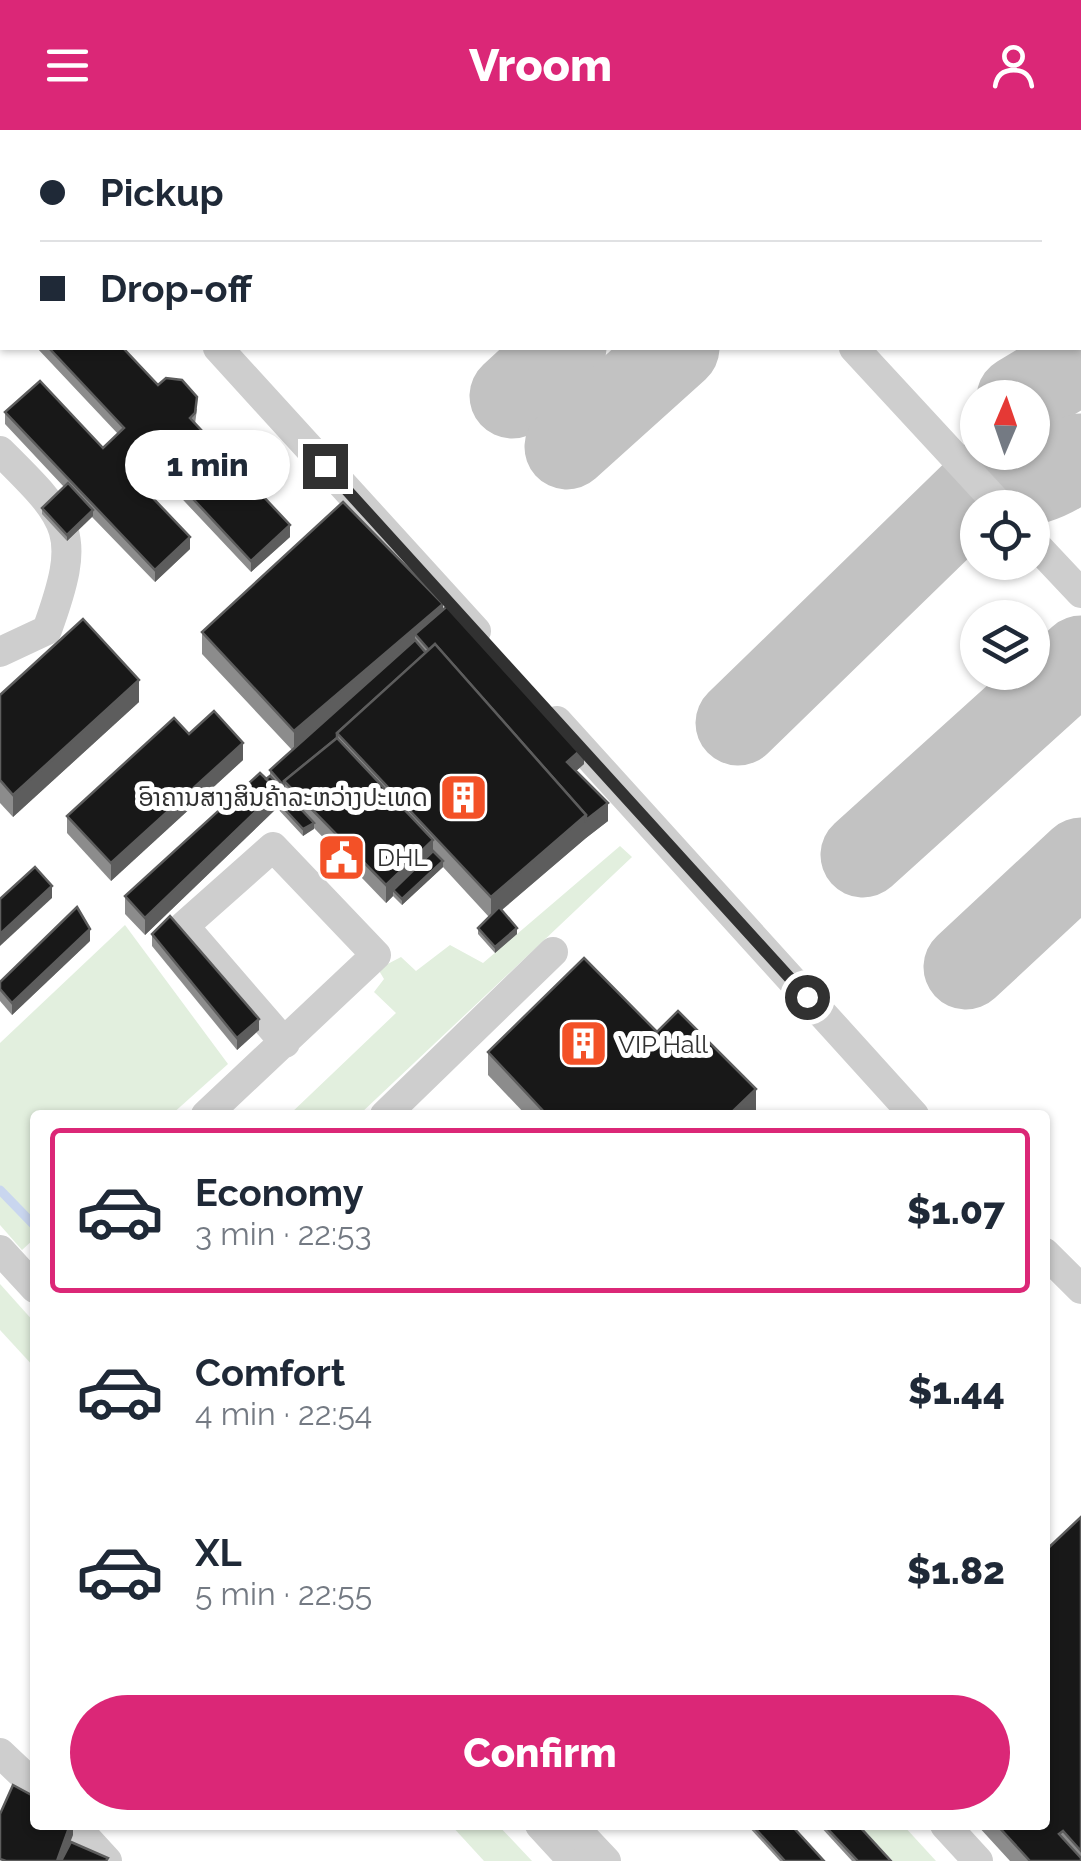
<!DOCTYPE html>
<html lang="en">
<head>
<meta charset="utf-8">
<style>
	:root { --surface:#fff; --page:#f2f2f3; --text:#1f2937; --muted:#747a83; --line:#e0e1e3; --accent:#db2777 }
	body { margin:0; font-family:Raleway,"Noto Sans Lao",sans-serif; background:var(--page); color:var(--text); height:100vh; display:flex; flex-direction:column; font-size:38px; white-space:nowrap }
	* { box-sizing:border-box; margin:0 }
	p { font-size:32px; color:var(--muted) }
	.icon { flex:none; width:55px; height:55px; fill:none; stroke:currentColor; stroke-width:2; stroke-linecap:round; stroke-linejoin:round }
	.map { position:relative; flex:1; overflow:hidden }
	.drawer { position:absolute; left:30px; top:980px; width:1020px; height:720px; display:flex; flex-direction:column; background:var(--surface); border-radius:10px; box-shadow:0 2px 8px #0004 }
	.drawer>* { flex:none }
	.hud { position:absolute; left:0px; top:0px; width:1082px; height:220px; box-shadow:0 2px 8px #0004; display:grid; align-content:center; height:220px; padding:0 40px; background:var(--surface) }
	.needle { width:65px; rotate:2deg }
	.buttons { position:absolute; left:960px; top:250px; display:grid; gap:20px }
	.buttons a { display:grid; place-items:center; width:90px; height:90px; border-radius:50%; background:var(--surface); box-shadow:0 2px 8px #0004; font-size:50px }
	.end { position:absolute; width:45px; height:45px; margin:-22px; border:12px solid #313131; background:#fff; box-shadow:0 0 0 5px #fff }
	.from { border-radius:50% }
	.bubble { position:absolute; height:70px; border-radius:35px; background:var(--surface); box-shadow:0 2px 8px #0004; font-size:32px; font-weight:800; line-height:70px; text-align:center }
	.hud b { display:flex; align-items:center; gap:35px; height:95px; font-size:38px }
	.hud b+b { border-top:2px solid var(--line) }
	.hud i { width:25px; height:25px; background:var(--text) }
	ul { padding:18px 0 0; list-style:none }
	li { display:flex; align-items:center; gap:30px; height:165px; margin:0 20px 15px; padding:0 20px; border:5px solid transparent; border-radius:10px }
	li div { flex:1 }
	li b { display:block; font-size:38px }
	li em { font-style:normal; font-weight:800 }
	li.current { border-color:var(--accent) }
	li>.icon { width:90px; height:90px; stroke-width:1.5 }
	.action { display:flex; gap:20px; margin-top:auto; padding:20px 40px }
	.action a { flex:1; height:115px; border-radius:60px; background:var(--accent); color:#fff; font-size:40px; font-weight:800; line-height:115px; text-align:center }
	header { display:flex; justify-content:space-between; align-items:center; height:130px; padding:0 40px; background:var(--accent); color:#fff; font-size:45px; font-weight:800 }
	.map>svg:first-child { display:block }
</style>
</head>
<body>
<header><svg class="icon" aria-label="menu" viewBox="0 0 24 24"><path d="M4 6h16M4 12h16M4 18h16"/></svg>Vroom<svg class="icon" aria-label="person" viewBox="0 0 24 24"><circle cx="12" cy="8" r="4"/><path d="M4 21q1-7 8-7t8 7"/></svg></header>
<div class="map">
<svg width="1081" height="1731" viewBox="0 0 1081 1731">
	<rect width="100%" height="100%" fill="#fff"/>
	<g fill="#e2efde">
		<polygon points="620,716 632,727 359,985 289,985 396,883 374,862 384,849 378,839 401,827 416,841 450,815 483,833"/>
		<polygon points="125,795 228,934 171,985 35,985 35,1108 22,1120 0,1095 0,913"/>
		<polygon points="0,1154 35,1193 35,1238 0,1200"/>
		<polygon points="451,1695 498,1695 532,1731 484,1731"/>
		<polygon points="859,1695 903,1695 936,1731 893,1731"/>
	</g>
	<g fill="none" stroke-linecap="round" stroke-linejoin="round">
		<polyline stroke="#c9d6ef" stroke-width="9" points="0,1060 35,1096"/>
		<g stroke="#c2c2c2" stroke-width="85">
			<polyline points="880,0 883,2"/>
			<polyline points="504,2 506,0"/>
			<polyline points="735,2 736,0"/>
			<polyline points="512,266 564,218"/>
			<polyline points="1019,268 1081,231"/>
			<polyline points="567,317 677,218"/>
			<path d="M738 593 988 350C1025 361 1051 349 1081 326"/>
			<polyline points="863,725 1081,528"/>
			<polyline points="966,837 1081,730"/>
		</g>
		<g stroke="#cecece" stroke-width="30">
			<polyline points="20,0 22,2"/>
			<polyline points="652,0 655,2"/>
			<polyline points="0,165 2,162"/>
			<polyline points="218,218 476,501"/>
			<polyline points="854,218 1002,378"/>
			<path d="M0 321C72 392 82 403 47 500L0 522"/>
			<polyline points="1032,411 1081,463"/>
			<polyline points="557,591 914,985"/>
			<polyline points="206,985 376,825 273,717 184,796 285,913"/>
			<polyline points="385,985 553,822"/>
			<polyline points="0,1120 35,1158"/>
			<polyline points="1045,1123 1081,1159"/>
			<polyline points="0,1623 35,1656"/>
			<polyline points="74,1695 107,1731"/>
			<polyline points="540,1695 573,1731"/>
			<polyline points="572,1695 606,1731"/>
			<polyline points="945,1695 978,1731"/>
		</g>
	</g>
	<g fill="#8c8c8c">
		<polygon points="37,218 123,218 158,255 197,279 195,294 290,407 251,442 153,338 138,352 190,419 155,452 92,387 67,411 42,384 42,378 64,357 5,294 5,282 103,318 118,304"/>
		<polygon points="443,480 584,634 576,641 608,691 586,708 502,780 517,804 495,823 478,804 478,798 489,787 443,737 402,775 393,766 386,773 314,698 303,706 277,678 145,805 125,784 125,766 270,646 270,640 292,620 202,524 202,502"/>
		<polygon points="0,565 139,572 13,687 0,673"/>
		<polygon points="189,604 243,630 111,751 67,703 67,686"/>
		<polygon points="152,804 259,900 237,920 152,816"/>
		<polygon points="90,811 12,885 0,871 0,852"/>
		<polygon points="657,902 756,981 752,985 526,985 488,945 488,922"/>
		<polygon points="1081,1387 1081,1731 1010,1731 977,1695 1045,1695"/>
		<polygon points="747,1695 791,1695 824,1731 780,1731"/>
		<polygon points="819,1695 858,1695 891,1731 852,1731"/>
	</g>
	<g fill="#5d5d5d">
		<polygon points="153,326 153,338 132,357 132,346"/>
		<polygon points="93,380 93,386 67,411 67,405"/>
		<polygon points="290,395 290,407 251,442 251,431"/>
		<polygon points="190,407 190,419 155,452 155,440"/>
		<polygon points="443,474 443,496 415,504 415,520 294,623 294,601"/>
		<polygon points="139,550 139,572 13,687 13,665"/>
		<polygon points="243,613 243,630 111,751 111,733"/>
		<polygon points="584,617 584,634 567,649 567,632"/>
		<polygon points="278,660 278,677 145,805 145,788"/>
		<polygon points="608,673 608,691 586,708 491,789 491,767 586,685"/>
		<polygon points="314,693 314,699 303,706 303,699"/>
		<polygon points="433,710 433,727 393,760 393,766 386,773 386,755"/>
		<polygon points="443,731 443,737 402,775 402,769"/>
		<polygon points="52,756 52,768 0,816 0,804"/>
		<polygon points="517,798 517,804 495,823 495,817"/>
		<polygon points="90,799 90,811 12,885 12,873"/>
		<polygon points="259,889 259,900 237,920 237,908"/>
		<polygon points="756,959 756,981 752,985 729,985"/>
		<polygon points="70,1695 73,1695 73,1705 63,1731 57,1731"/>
	</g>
	<g fill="#181818" stroke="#5d5d5d" stroke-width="2.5">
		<polygon points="49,218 123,218 158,255 166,248 182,250 197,267 195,283 190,288 290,395 251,431 153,326 132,346 190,407 155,440 5,282 40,251 103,318 124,298"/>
		<polygon points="68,353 93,380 67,405 42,378"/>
		<polygon points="343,372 443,474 294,601 202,502"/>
		<polygon points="452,472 584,617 567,632 608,673 586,690 586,685 435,514 429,520 415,504"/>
		<polygon points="83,489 139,550 13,665 0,650 0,565"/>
		<polygon points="415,510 426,523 337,603 337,608 284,651 284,656 270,640"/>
		<polygon points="435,514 586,685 491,767 337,603"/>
		<polygon points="214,581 243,613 111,733 67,686 174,588 189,604"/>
		<polygon points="337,608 433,710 386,755 284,651"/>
		<polygon points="260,643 278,660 145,788 125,766"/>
		<polygon points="270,646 314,693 303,699 278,672 278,660 266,649"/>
		<polygon points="433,721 443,731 402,769 393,760"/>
		<polygon points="35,737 52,756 0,804 0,769"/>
		<polygon points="77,777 90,799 12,873 0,859 0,852"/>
		<polygon points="499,777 517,798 495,817 478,798"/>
		<polygon points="170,786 259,889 237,908 152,804"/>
		<polygon points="584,828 657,902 678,881 756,959 729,985 547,985 488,922"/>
		<polygon points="1081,1387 1081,1721 1063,1701 1059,1704 1081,1728 1081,1731 1030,1731 997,1695 1045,1695 1045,1421"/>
		<polygon points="13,1655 35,1667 35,1695 70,1695 57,1731 6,1731 0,1729 0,1684"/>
		<polygon points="752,1695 791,1695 824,1731 785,1731"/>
		<polygon points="824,1695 858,1695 891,1731 858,1731"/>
		<polygon points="71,1712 108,1728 106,1731 61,1731"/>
	</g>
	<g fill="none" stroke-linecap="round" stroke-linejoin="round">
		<polyline stroke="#313131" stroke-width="12" points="325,336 807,867"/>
	</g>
	<defs>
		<symbol id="building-square" viewBox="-11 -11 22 22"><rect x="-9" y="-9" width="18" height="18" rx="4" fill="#f35127" stroke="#fff"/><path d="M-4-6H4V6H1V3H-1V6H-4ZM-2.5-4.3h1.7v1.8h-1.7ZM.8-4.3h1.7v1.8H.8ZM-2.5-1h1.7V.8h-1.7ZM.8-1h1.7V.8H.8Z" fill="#fff"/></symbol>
		<symbol id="civic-square" viewBox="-11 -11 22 22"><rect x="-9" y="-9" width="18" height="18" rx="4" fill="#f35127" stroke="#fff"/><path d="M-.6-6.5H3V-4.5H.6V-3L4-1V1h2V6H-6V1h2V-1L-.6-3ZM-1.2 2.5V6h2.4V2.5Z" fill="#fff"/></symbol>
	</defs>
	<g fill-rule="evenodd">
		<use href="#building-square" x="436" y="640" width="55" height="55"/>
		<use href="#civic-square" x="314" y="700" width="55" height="55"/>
		<use href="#building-square" x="556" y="886" width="55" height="55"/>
	</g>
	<g text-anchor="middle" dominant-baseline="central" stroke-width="10" stroke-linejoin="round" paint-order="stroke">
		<g font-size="25" fill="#313131" stroke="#fff" text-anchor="start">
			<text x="428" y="667" text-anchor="end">ົອາຄານສາງສິນຄ້າລະຫວ່າງປະເທດ</text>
			<text x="377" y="727">DHL</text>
			<text x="618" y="914">VIP Hall</text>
		</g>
	</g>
</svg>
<div class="buttons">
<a><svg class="needle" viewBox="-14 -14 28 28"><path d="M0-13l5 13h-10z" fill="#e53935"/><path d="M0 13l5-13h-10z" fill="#747a83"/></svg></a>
<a><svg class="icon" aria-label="locate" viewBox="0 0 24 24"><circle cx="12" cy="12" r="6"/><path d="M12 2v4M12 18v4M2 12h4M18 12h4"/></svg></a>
<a><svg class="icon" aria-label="layers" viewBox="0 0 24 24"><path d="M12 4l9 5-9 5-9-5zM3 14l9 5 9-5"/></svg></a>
</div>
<i class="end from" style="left:807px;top:867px"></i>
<i class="end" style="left:325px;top:336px"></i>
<div class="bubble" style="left:125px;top:300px;width:165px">1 min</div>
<div class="hud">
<b><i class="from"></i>Pickup</b>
<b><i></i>Drop-off</b>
</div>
<section class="drawer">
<ul>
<li class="current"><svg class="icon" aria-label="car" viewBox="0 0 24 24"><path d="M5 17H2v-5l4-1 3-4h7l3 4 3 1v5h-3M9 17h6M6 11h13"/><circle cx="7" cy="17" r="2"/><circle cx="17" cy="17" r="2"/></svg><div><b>Economy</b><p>3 min · 22:53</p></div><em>$1.07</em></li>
<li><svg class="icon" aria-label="car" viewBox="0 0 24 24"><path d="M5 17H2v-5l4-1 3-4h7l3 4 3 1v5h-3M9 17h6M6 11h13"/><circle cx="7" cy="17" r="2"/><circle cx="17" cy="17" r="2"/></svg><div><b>Comfort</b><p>4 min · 22:54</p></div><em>$1.44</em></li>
<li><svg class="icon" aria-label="car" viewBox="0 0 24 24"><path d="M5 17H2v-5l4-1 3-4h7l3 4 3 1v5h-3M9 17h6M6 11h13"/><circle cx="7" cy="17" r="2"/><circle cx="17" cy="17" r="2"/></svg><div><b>XL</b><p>5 min · 22:55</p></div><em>$1.82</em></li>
</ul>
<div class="action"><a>Confirm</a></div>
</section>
</div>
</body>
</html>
